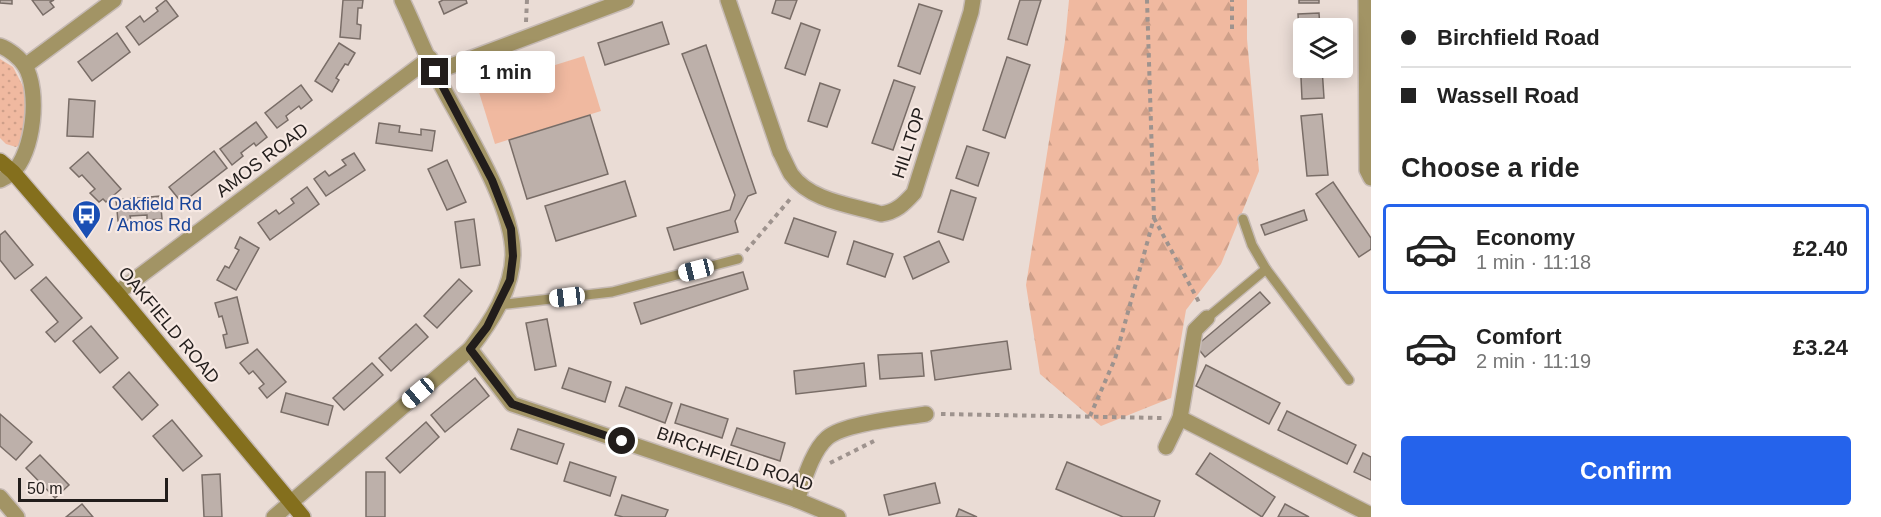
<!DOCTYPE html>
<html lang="en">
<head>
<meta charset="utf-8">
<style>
	:root { --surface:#fff; --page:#f2f2f2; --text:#222; --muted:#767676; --line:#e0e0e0; --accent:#2563eb }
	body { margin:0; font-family:Arial,sans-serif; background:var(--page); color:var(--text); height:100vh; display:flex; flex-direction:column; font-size:22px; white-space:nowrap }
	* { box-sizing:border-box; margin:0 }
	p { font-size:20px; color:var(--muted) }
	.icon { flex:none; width:33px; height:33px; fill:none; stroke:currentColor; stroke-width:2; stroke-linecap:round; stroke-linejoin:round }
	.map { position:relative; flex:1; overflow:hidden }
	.panel { display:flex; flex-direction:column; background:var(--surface); width:510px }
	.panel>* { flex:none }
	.banner { display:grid; align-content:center; height:132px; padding:0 30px; background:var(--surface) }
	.buttons { position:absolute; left:1293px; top:18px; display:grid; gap:12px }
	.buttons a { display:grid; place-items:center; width:60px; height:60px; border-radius:6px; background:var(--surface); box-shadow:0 3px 15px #0003; font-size:30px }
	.scale { position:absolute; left:18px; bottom:15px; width:150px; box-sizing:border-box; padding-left:6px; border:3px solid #221d1b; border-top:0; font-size:16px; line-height:21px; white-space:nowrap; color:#221d1b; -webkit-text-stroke:4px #f7e9e3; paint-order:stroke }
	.end { position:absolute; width:27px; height:27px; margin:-14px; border:8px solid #221d1b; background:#fff; box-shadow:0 0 0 3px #fff }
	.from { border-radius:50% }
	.bubble { position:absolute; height:42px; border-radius:6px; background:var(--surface); box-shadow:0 3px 15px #0003; font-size:20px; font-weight:700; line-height:42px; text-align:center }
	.car { position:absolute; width:18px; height:36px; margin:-18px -9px; border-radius:8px; box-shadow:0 0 4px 2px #0007; background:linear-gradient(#fff 24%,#345 0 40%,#fff 0 76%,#345 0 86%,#fff 0) }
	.banner b { display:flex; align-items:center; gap:21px; height:57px; font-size:22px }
	.banner b+b { border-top:2px solid var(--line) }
	.banner i { width:15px; height:15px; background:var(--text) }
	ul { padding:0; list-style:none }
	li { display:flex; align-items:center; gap:18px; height:90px; margin:0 12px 9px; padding:0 18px; border:3px solid transparent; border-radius:6px }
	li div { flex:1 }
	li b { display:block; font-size:22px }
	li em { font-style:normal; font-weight:700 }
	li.current { border-color:var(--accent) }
	li>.icon { width:54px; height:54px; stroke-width:1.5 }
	h2 { padding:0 30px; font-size:27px; line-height:72px }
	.primary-button { display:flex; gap:12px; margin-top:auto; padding:12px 30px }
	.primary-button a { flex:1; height:69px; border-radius:6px; background:var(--accent); color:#fff; font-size:24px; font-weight:700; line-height:69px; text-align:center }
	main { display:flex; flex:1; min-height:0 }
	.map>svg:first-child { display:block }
</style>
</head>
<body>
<main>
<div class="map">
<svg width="1371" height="517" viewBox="0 0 1371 517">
	<defs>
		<pattern id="grass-dots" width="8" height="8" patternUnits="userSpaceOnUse" patternTransform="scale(1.5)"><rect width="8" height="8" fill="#f0b9a0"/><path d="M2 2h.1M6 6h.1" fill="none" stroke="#ce9f89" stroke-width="1.8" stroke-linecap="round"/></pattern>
		<pattern id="forest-firs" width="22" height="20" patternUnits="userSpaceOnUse" patternTransform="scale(1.5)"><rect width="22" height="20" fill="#f0b9a0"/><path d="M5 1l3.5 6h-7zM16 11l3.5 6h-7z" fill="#ce9f89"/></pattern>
	</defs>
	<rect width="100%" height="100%" fill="#eadcd5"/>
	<polygon fill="url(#grass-dots)" points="0,59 13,67 27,94 25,141 16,147 6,144 0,138"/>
	<polygon fill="url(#forest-firs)" points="1069,0 1247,0 1247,39 1259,171 1221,264 1186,310 1171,398 1101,426 1040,374 1026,285 1065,41"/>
	<polygon fill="#f0b9a0" points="584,56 601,111 495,144 478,89"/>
	<g fill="#bdb0aa" stroke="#796d67" stroke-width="1.5">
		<polygon points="0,0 12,0 12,4 0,3"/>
		<polygon points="32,0 54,0 50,2 54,7 43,15"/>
		<polygon points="166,0 178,16 139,45 126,27 140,16 144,22 158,11 156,8"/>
		<polygon points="343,0 363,0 362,8 358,8 357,24 361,25 360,39 340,37"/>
		<polygon points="443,0 466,0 467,3 444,14 439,2"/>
		<polygon points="776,0 797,0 790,19 772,13"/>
		<polygon points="1020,0 1041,0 1027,45 1008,39"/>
		<rect x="1299" y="0" width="20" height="3"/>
		<polygon points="919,4 942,11 920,74 898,66"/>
		<polygon points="1319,13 1320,28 1304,28 1304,68 1322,68 1324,98 1302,99 1298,14"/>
		<polygon points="662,22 669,44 605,65 598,43"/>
		<polygon points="801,23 820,30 805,75 785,68"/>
		<polygon points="117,33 130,52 92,81 78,62"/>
		<polygon points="339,43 355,53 348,65 345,64 336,78 339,80 332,92 315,81"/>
		<polygon points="706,45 756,193 748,196 735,221 738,232 674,250 667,228 730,210 735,195 682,54"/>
		<polygon points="1007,57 1030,65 1005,138 983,130"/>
		<polygon points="894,80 915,87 893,150 872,143"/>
		<polygon points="820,83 840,90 827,127 808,121"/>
		<polygon points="301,85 312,100 301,109 299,106 286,116 288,120 277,128 265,113"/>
		<polygon points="69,99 95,101 93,137 67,136"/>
		<polygon points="1322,114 1328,175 1307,176 1301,116"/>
		<polygon points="590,115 608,174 527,199 509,140"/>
		<polygon points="256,122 267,137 256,146 254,143 241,153 243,156 232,165 220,149"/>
		<polygon points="379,123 400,126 399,132 421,135 421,129 435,131 432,151 376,143"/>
		<polygon points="967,146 989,153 978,186 956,178"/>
		<polygon points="214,151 227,168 182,203 169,187"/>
		<polygon points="88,152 121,189 106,202 103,199 99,202 90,193 95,189 82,175 79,177 70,168"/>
		<polygon points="354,153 365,170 326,196 314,179 325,171 329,176 346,165 342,160"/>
		<polygon points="447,160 466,202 447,210 428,169"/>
		<polygon points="625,181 636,216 556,241 545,206"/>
		<polygon points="1333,182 1371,238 1371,249 1359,257 1316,194"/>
		<polygon points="307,187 319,204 270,240 258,223 276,210 279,214 294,203 291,199"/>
		<polygon points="951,190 976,198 963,240 938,232"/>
		<polygon points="160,196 162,219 147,220 147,215 130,216 131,220 118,221 116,200"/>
		<polygon points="1304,210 1307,220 1265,235 1261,225"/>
		<polygon points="794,218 836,232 828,257 785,243"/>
		<polygon points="474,219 480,265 461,268 455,222"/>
		<polygon points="5,231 33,265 15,279 0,260 0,235"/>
		<polygon points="240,237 259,248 236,290 217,280 225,266 229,268 239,250 235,248"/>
		<polygon points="854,241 893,254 885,277 847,264"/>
		<polygon points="939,241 949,262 913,279 904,257"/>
		<polygon points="743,272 748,289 641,324 634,303"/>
		<polygon points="46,277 82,318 55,342 46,332 58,322 31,290"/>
		<polygon points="459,279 472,291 437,328 424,316"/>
		<polygon points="1260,292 1270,303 1205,357 1196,346"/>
		<polygon points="237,297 248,343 226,348 223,335 227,334 222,316 219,317 215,303"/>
		<polygon points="547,319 556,366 535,370 526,323"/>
		<polygon points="416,324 428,337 391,371 379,358"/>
		<polygon points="91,326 118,358 100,373 73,341"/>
		<polygon points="1007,341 1011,369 935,380 931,351"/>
		<polygon points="257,349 286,382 267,398 259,388 264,384 253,371 249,374 240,363"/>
		<polygon points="922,353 924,376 880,379 878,355"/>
		<polygon points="372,363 383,375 344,410 333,398"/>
		<polygon points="864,363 866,386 796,394 794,371"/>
		<polygon points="1206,365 1280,403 1269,424 1196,386"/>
		<polygon points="569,368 611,382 605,402 562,388"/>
		<polygon points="129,372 158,405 142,420 113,387"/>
		<polygon points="475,378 489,396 445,432 431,415"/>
		<polygon points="626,387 672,403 665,423 619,406"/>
		<polygon points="286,393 333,406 328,425 281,412"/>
		<polygon points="681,404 728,419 722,438 675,423"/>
		<polygon points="1287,411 1356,445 1347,464 1278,430"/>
		<polygon points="0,414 32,442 16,460 0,446"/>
		<polygon points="172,420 202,456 183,471 153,436"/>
		<polygon points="426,422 439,437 400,473 386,458"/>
		<polygon points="737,428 785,443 780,461 731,445"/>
		<polygon points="518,429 564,444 557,464 511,449"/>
		<polygon points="1210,453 1275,497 1262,517 1196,474"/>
		<polygon points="1363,453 1371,457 1371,480 1354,472"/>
		<polygon points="40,455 69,485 55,498 26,468"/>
		<polygon points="570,462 616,477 610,496 564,481"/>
		<polygon points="1067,462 1160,501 1154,517 1123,517 1056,489"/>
		<rect x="366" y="472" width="19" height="45"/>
		<polygon points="220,474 222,517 204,517 202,475"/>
		<polygon points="935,483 940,503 889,515 884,495"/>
		<polygon points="622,495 668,510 665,517 623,517 615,515"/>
		<polygon points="82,504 93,517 66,517"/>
		<polygon points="1285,504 1309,517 1278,517"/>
		<polygon points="959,509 977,517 956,517"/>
	</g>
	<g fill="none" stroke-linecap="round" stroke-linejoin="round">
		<defs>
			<g id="lane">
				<polyline points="1266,269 1349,380"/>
				<polyline points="498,305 612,292 738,259"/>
				<polyline points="1207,318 1266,269 1252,245 1243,219"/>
			</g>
			<g id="street">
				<path d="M728 0 780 152C784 159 787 167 791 174 810 201 851 205 881 214 896 212 904 204 914 193L971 12 973 0"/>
				<polyline points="1366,0 1367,170 1371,178"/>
				<path d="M0 46C9 49 20 58 25 66 40 91 34 153 12 173 9 176 4 178 0 180"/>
				<polyline points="25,66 114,0"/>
				<polyline points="435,72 626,0"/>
				<polyline points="117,293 430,58"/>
				<polyline points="470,349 512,404 797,500 838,517"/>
				<polyline points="1180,418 1371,515"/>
				<polyline points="1166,447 1180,418 1195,330 1207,318"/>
				<polyline points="0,497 17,517"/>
				<path d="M797 500C804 481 812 451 827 438 844 423 902 418 926 414"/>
				<path d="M274 517 470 349C491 322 512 290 513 255 513 202 461 124 436 75 424 51 414 25 402 0"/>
			</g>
			<polyline id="secondary" points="0,161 13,172 117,293 303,517"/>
		</defs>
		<use href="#lane" stroke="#c6bab4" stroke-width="12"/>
		<use href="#street" stroke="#c6bab4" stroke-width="18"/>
		<use href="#secondary" stroke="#c6bab4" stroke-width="18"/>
		<g stroke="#9e938e" stroke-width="4" stroke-dasharray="4.5 4.5" stroke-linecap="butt">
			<polyline points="526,22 527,0"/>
			<polyline points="1232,29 1232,0"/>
			<polyline points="1154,218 1200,304"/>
			<polyline points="746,251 791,198"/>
			<polyline points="941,414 1162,418"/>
			<polyline points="1090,416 1115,359 1154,218 1147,0"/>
			<polyline points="830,463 874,441"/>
		</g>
		<use href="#lane" stroke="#a29465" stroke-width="9"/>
		<use href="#street" stroke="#a29465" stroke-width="15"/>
		<use href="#secondary" stroke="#846f1d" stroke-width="15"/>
	</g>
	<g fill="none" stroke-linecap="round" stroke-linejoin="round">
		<polyline stroke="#221d1b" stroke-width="8" points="435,72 492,180 511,229 513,256 510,280 487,327 470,349 512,404 622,441"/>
	</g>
	<defs>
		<symbol id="bus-pin" viewBox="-11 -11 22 30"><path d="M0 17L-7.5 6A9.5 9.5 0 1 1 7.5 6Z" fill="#1a4fb4" stroke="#f7e9e3"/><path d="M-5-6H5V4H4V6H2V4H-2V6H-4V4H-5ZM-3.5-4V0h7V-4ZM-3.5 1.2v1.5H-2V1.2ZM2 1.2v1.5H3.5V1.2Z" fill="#fff"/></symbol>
	</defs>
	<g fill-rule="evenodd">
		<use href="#bus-pin" x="70" y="198" width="33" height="45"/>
	</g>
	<g text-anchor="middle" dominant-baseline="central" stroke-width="4.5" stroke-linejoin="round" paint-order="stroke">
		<g font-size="18" fill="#221d1b" stroke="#f7e9e3">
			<text transform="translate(909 143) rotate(-72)">HILLTOP</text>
			<text transform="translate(262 160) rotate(-37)">AMOS ROAD</text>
			<text transform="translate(169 325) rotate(50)">OAKFIELD ROAD</text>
			<text transform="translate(735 459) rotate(19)">BIRCHFIELD ROAD</text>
		</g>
		<g font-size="18" fill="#164399" stroke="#f7e9e3" text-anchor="start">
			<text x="108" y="204">Oakfield Rd<tspan x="108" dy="21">/ Amos Rd</tspan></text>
		</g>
	</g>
</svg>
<div class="buttons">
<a><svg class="icon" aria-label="layers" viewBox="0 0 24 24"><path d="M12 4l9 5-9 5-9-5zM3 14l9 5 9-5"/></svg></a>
</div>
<div class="scale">50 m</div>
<i class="end from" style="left:622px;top:441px"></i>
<i class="end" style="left:435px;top:72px"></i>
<div class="bubble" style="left:456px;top:51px;width:99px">1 min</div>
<i class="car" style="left:696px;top:270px;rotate:256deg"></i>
<i class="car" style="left:567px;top:297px;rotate:263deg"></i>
<i class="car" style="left:418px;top:393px;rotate:230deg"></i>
</div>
<section class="panel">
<div class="banner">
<b><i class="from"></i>Birchfield Road</b>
<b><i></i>Wassell Road</b>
</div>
<h2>Choose a ride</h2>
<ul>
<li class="current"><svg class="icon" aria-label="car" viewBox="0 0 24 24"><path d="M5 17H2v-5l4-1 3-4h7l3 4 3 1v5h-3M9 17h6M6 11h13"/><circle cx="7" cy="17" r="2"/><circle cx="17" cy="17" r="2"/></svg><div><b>Economy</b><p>1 min · 11:18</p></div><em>£2.40</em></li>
<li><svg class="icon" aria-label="car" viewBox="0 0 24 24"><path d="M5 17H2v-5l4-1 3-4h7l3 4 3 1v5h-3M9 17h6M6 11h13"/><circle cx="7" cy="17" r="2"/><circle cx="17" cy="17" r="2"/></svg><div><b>Comfort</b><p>2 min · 11:19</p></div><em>£3.24</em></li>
</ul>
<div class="primary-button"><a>Confirm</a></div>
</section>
</main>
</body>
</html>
